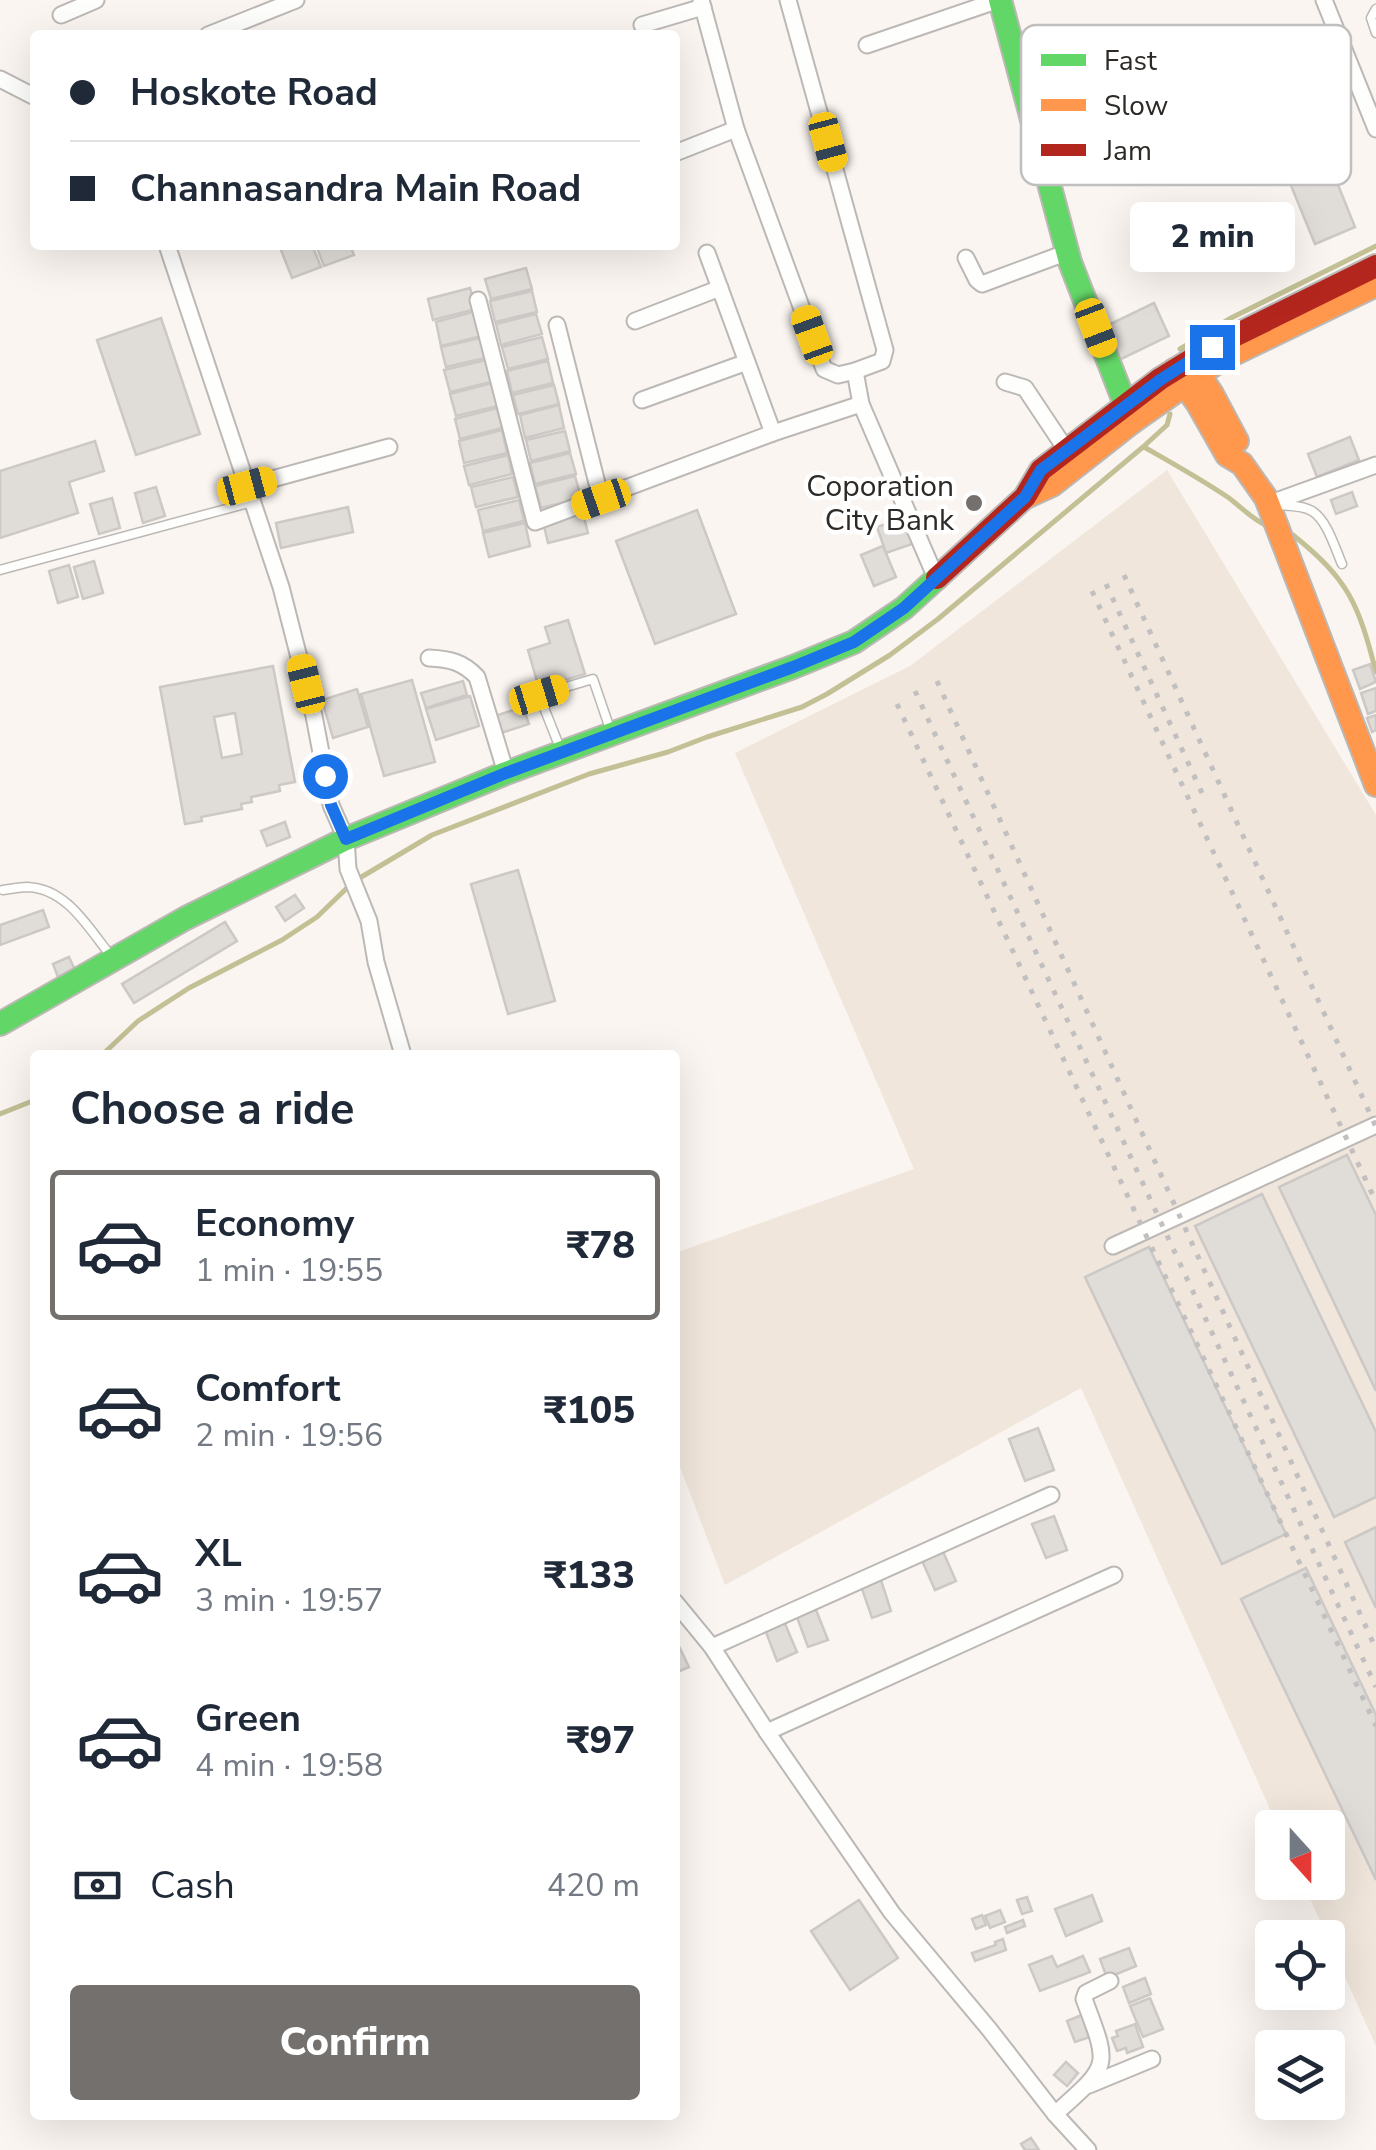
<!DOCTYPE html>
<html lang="en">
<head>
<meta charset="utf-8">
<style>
	:root { --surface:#fff; --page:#f6f6f7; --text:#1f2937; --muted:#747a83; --line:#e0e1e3; --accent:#74706d }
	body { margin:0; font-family:"Nunito Sans",sans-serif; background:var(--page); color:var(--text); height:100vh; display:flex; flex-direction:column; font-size:38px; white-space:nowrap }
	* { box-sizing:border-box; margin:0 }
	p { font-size:32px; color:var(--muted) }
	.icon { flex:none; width:55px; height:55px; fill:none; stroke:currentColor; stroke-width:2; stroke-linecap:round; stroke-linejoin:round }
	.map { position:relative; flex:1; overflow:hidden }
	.drawer { position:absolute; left:30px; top:1050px; width:650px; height:1070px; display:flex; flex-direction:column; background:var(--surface); border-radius:10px; box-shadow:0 10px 40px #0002 }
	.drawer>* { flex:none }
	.top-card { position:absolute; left:30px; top:30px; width:650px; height:220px; border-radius:10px; box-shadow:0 10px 40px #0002; display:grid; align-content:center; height:220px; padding:0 40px; background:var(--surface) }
	.needle { width:65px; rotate:159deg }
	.fabs { position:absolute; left:1255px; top:1810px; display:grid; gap:20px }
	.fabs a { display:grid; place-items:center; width:90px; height:90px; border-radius:10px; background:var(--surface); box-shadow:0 10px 40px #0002; font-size:50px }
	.end { position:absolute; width:45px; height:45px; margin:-22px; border:12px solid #1a73e8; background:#fff; box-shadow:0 0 0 5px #fff }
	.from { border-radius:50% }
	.bubble { position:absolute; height:70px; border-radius:10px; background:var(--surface); box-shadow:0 10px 40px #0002; font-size:32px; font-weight:800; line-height:70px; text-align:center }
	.car { position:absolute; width:30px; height:60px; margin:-30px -15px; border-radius:12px; box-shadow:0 0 8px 2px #0007; background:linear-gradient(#f5c518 24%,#345 0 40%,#f5c518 0 76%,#345 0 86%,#f5c518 0) }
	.top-card b { display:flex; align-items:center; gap:35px; height:95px; font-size:38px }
	.top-card b+b { border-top:2px solid var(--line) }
	.top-card i { width:25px; height:25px; background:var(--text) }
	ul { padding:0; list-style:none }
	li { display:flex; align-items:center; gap:30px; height:150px; margin:0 20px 15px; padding:0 20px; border:5px solid transparent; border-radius:10px }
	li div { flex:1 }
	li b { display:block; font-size:38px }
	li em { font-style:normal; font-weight:800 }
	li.active { border-color:var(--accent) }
	li>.icon { width:90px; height:90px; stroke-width:1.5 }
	h2 { padding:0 40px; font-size:45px; line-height:120px }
	.pay { display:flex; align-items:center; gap:25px; height:110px; padding:0 40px; font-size:38px }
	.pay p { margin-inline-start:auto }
	.button { display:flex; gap:20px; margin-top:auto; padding:20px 40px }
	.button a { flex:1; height:115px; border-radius:10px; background:var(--accent); color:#fff; font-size:40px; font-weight:800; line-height:115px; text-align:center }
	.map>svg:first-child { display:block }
</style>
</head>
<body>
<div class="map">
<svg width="1376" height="2150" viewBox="0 0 1376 2150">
	<rect width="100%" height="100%" fill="#faf5f0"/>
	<polygon fill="#f0e6dc" points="1167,470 1376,815 1376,2046 1303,1883 1328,1882 1328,1828 1278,1827 1081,1388 725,1585 675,1454 675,1253 914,1169 735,753 910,666"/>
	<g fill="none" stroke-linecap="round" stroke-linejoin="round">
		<g stroke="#c3c095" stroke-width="5">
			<polyline points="1180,349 1231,318 1376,246"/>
			<path d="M1144 447C1172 463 1201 479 1229 498 1242 508 1253 520 1269 527"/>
			<path d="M1293 535C1349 580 1358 603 1376 672"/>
			<polyline points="358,879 432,835 589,774 668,752 707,737 802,707 827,694 890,655 938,619 1143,447 1167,425 1170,414"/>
			<polyline points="102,1055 138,1021 189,988 282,940 317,917 349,886"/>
			<polyline points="0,1114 35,1100"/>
		</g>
	</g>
	<g fill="#e0ddd9" stroke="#ccc8c5" stroke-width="2.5" fill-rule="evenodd">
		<polygon points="1326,155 1355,227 1315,244 1285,171"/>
		<polygon points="279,245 312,245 321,267 292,278"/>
		<polygon points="316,245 350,245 354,255 324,266"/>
		<polygon points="526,268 532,289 491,299 485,279"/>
		<polygon points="470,288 476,309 433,320 428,299"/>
		<polygon points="532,291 537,312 495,322 490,301"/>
		<polygon points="1154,303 1169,336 1119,360 1104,327"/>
		<polygon points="476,311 482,336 441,346 436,322"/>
		<polygon points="536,314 542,334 501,345 496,324"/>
		<polygon points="161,318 200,434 136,455 97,340"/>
		<polygon points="542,337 548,359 508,369 502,347"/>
		<polygon points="480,338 485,358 446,367 441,347"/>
		<polygon points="486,360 491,382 450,392 444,370"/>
		<polygon points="548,361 553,383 512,393 507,371"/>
		<polygon points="492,383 498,406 456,416 450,394"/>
		<polygon points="554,385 559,404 518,414 513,395"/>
		<polygon points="559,405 564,428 525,438 520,415"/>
		<polygon points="497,408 502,428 460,439 455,419"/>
		<polygon points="502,430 507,453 464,463 459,441"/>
		<polygon points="565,431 570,451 531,461 526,440"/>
		<polygon points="1350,437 1359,460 1317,477 1308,454"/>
		<polygon points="95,441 104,471 69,482 78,513 0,538 0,471"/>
		<polygon points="570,453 576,474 535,484 530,463"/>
		<polygon points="508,455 512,474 469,485 464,466"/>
		<polygon points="575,476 581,498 541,508 535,486"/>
		<polygon points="513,477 518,497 476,507 471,487"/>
		<polygon points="156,487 165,516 143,523 135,493"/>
		<polygon points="1352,492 1357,506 1336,514 1331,500"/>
		<polygon points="112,498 120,528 99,534 90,504"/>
		<polygon points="519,500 524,521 483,531 478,510"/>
		<polygon points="348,507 353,532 281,548 276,523"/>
		<polygon points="697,510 736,614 655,644 616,541"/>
		<polygon points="583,513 588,533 548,543 543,522"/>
		<polygon points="906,517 915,543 886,553 877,527"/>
		<polygon points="525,523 530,546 489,557 483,533"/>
		<polygon points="883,546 896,577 874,586 861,555"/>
		<polygon points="94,561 103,593 83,599 74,567"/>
		<polygon points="69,565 78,597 58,603 49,571"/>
		<polygon points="568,620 585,674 539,688 528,650 550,643 545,627"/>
		<polygon points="1370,664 1376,682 1360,689 1353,670"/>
		<path d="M273 666 295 782 279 785 280 791 251 797 252 802 241 804 242 809 201 817 202 821 185 824 160 687ZM235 713 242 754 222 758 214 717Z"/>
		<polygon points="412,680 435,762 384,776 361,694"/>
		<polygon points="463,681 467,695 426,708 421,693"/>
		<polygon points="1376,688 1376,711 1368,714 1361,693"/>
		<polygon points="357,689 368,727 333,738 322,700"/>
		<polygon points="470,696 479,726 436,740 426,709"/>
		<polygon points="523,707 529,724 501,733 495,716"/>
		<polygon points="1376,715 1376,730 1372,732 1367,718"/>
		<polygon points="285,822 290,837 267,846 261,831"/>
		<polygon points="518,870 555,1001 508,1014 471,884"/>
		<polygon points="295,895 304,908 285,921 276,907"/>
		<polygon points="43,910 49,927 0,945 0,925"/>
		<polygon points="225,922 237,941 134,1003 122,984"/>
		<polygon points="69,957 75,970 58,977 53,964"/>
		<polygon points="1347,1155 1376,1215 1376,1391 1279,1187"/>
		<polygon points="1262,1194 1376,1432 1376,1497 1334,1517 1195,1226"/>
		<polygon points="1149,1247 1286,1534 1222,1564 1085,1277"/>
		<polygon points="1038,1428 1054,1470 1025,1481 1009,1439"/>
		<polygon points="1054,1516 1067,1550 1046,1558 1032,1524"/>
		<polygon points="1376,1527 1376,1608 1345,1542"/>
		<polygon points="941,1547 956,1581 935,1590 920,1556"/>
		<polygon points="1306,1568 1376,1715 1376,1880 1241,1599"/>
		<polygon points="880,1577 891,1611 872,1618 860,1583"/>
		<polygon points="814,1605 828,1640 808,1647 795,1612"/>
		<polygon points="783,1619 797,1652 777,1661 764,1627"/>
		<polygon points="675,1638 689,1667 675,1673"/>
		<polygon points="1092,1895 1102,1921 1066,1936 1055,1909"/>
		<polygon points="1027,1897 1032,1911 1022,1914 1017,1900"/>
		<polygon points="859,1900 898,1958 850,1990 811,1931"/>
		<polygon points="1000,1910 1005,1922 990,1928 985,1916"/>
		<polygon points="982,1915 986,1925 976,1929 972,1919"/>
		<polygon points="1023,1920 1025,1926 1007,1933 1005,1927"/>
		<polygon points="1003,1939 1006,1950 975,1961 972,1953 996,1945 995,1942"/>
		<polygon points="1129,1948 1136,1966 1107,1978 1100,1959"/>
		<polygon points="1052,1956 1057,1967 1083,1956 1090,1972 1040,1991 1029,1965"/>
		<polygon points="1145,1978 1151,1994 1129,2003 1123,1987"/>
		<polygon points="1150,1998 1163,2029 1143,2037 1130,2006"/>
		<polygon points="1082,2015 1090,2037 1075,2042 1067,2021"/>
		<polygon points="1135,2024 1143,2047 1127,2053 1126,2048 1117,2051 1112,2038 1118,2036 1116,2031"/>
		<polygon points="1066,2062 1078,2073 1067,2086 1054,2075"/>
		<polygon points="1031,2138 1039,2150 1025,2150 1021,2144"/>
	</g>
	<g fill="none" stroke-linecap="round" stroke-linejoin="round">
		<defs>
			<g id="lane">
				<polyline points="1376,9 1371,18 1376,33"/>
				<path d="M1277 505C1288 506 1302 505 1312 511 1327 520 1335 548 1342 564"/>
				<polyline points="0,570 252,502"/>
				<polyline points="560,748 539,695 593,679 610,729"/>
				<path d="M3 890C11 889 20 887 27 887 67 888 89 929 111 956"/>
			</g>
			<g id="street">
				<polyline points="701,0 736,129 824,369 838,375 855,371"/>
				<polyline points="788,0 885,350 882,361 855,371 861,404"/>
				<polyline points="1324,0 1376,129"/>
				<polyline points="61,15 96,0"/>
				<polyline points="642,25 703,7"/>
				<polyline points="208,35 296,0"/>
				<polyline points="867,45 999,0"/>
				<polyline points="1016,58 1094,35"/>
				<polyline points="0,79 35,97"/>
				<polyline points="675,153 736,129"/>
				<polyline points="167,245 281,587 314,716 331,805 346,839 348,869 369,921 376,962 403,1055"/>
				<polyline points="707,253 773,433 861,404 936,578"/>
				<polyline points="966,258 977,280 982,284 1068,252"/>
				<polyline points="478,300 535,522 773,433"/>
				<polyline points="635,321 720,288"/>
				<polyline points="557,325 601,499"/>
				<polyline points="1005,382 1025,388 1067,451"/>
				<polyline points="642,400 747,362"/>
				<polyline points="247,486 389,447"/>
				<polyline points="1268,504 1376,465"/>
				<path d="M429 658C450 659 463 662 477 677L506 773"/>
				<polyline points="1113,1246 1376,1125"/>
				<polyline points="675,1602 712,1647 767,1732 892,1913 989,2029 1055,2114 1088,2150"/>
				<polyline points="712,1647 1051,1495"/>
				<polyline points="767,1732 1114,1575"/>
				<polyline points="1089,2085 1152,2059"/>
				<path d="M1055 2114C1111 2064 1110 2068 1084 1999L1086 1993 1110 1981"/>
			</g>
			<g id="fast">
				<polyline points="1000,0 1070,262 1132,422"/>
				<polyline points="0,1024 186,918 346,839 506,773 793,667 854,642 904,608 937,578"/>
			</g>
			<g id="slow">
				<polyline points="1190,361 1212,394 1237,441"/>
				<polyline points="1174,370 1198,404 1227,455 1242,464 1266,498 1376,785"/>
				<polyline points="1026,497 1052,485 1132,422 1219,361 1376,285"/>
			</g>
			<polyline id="jam" points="937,578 1025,497 1041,470 1160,379 1212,347 1376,266"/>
		</defs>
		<use href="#lane" stroke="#bcb8b5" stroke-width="11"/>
		<use href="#street" stroke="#bcb8b5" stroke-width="19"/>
		<use href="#fast" stroke="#bcb8b5" stroke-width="26"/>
		<use href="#slow" stroke="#bcb8b5" stroke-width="26"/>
		<use href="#jam" stroke="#bcb8b5" stroke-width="26"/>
		<use href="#lane" stroke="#fefefd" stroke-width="8"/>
		<use href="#street" stroke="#fefefd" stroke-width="15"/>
		<use href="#fast" stroke="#63d668" stroke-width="22"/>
		<use href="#slow" stroke="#ff974d" stroke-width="22"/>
		<use href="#jam" stroke="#b3261e" stroke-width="22"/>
		<g stroke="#c1bfbf" stroke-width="5" stroke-dasharray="5 10" stroke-linecap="butt">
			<polyline points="1124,575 1376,1127"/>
			<polyline points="1106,584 1202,793"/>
			<polyline points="1092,591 1376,1202"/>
			<polyline points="937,681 1376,1649"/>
			<polyline points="915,691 1376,1687"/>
			<polyline points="897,704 1376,1726"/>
		</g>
	</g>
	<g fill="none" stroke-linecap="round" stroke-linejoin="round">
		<polyline stroke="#1a73e8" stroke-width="12" points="325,776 331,805 346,839 506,773 793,667 854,642 904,608 1025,497 1041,470 1160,380 1212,347"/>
	</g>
	<circle fill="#74706d" stroke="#fff" stroke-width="4" cx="974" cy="503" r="10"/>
	<g text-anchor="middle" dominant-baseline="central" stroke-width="9" stroke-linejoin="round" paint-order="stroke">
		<g font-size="30" fill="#2c2926" stroke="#fff" text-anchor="end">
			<text x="954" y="486">Coporation<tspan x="954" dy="34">City Bank</tspan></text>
		</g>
	</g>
	<rect x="1021" y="25" width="330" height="160" rx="15" fill="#fff" stroke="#c0bfbe" stroke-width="2.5"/>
	<rect x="1041" y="54" width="45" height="12" fill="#63d668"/>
	<rect x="1041" y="99" width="45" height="12" fill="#ff974d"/>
	<rect x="1041" y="144" width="45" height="12" fill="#b3261e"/>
	<g font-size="28" fill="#2c2926">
		<text x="1104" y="70">Fast</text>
		<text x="1104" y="115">Slow</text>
		<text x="1104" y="160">Jam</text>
	</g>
</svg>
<div class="fabs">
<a><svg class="needle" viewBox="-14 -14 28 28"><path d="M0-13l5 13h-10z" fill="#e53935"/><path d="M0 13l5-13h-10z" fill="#747a83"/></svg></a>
<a><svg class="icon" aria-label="locate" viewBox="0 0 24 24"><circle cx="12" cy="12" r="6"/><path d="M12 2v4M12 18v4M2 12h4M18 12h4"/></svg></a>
<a><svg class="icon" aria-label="layers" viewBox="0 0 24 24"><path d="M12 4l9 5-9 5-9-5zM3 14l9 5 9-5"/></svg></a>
</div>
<i class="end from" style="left:325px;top:776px"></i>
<i class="end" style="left:1212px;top:347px"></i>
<div class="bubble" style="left:1130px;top:202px;width:165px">2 min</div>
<i class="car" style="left:828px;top:142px;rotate:165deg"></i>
<i class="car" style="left:1096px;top:328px;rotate:159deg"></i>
<i class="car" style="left:812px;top:335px;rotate:340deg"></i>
<i class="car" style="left:247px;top:486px;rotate:75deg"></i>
<i class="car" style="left:601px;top:499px;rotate:251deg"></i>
<i class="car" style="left:306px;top:684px;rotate:346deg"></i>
<i class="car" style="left:539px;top:695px;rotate:73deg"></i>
<div class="top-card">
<b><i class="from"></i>Hoskote Road</b>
<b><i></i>Channasandra Main Road</b>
</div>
<section class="drawer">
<h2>Choose a ride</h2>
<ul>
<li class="active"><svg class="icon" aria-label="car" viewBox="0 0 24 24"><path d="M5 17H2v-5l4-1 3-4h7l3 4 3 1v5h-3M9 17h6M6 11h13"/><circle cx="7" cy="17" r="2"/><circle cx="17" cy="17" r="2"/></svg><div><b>Economy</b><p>1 min · 19:55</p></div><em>₹78</em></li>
<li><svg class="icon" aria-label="car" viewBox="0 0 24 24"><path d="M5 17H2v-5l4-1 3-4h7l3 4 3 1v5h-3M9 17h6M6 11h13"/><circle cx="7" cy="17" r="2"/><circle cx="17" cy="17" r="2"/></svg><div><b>Comfort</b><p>2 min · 19:56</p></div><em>₹105</em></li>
<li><svg class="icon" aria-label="car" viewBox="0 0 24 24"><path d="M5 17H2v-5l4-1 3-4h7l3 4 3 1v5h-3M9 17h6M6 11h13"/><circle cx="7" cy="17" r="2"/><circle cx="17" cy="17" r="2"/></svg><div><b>XL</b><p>3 min · 19:57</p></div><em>₹133</em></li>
<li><svg class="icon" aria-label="car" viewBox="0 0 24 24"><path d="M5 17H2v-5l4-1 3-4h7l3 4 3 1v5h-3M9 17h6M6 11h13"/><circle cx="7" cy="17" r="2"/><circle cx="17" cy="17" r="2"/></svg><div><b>Green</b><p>4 min · 19:58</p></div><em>₹97</em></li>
</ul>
<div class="pay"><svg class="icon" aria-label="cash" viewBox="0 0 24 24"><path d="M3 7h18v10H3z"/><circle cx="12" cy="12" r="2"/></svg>Cash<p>420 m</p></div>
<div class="button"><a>Confirm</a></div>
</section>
</div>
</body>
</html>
